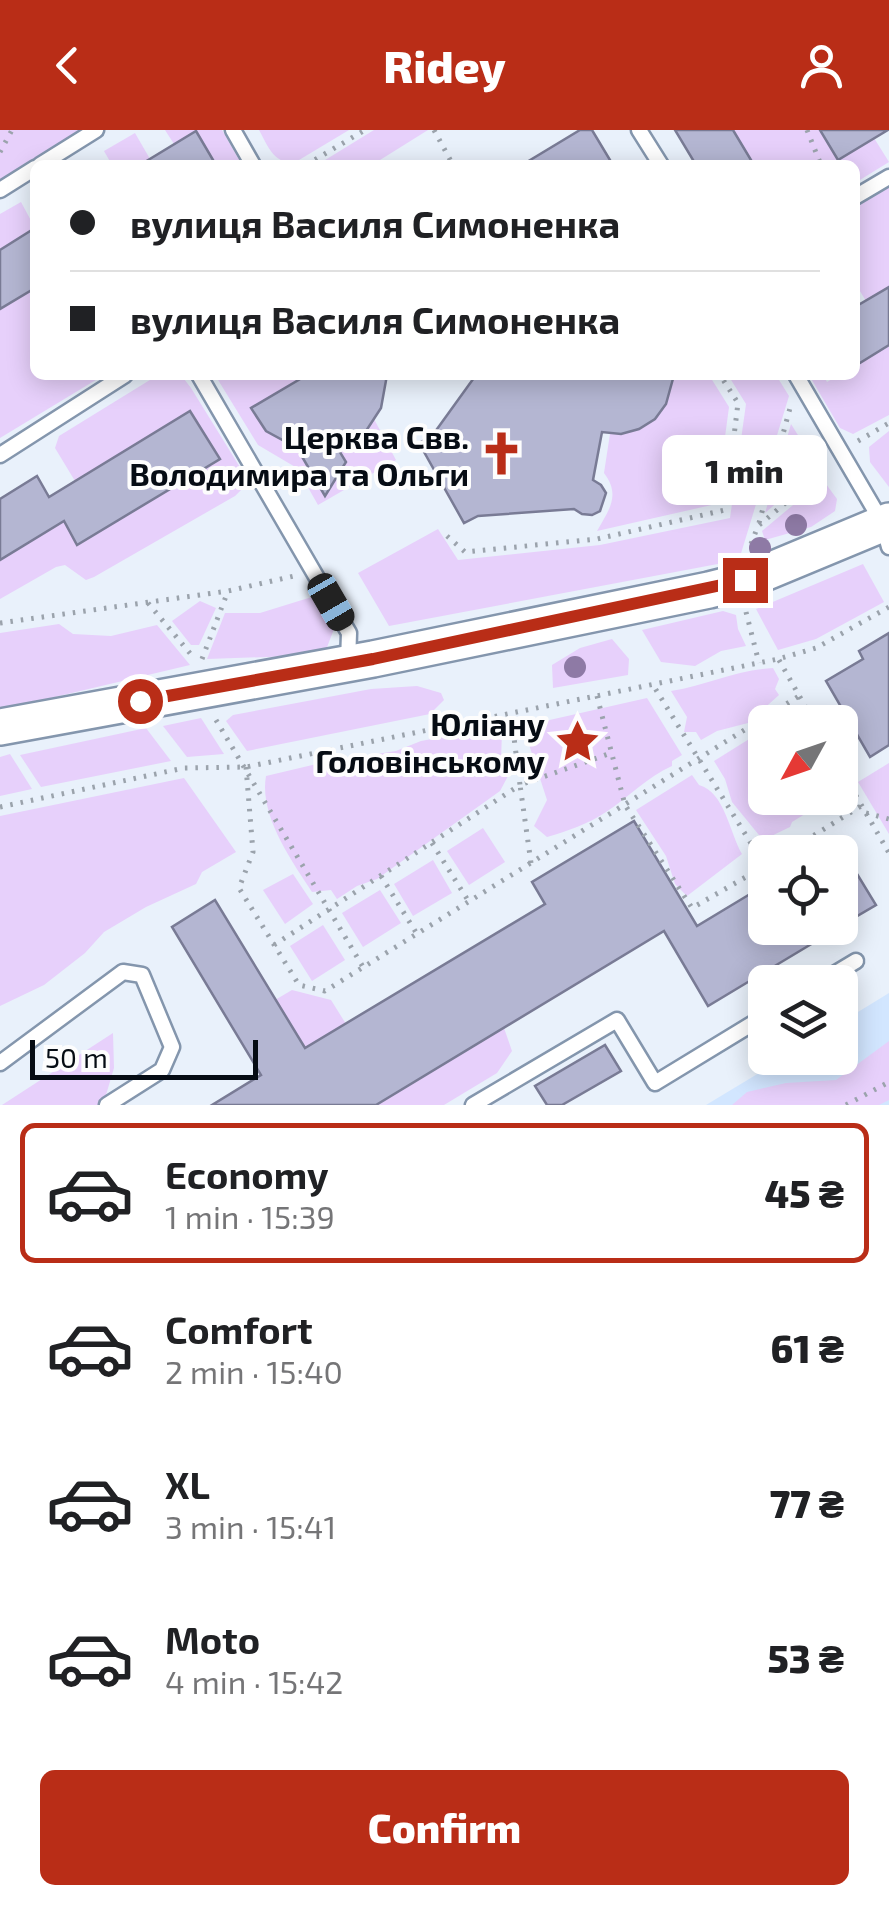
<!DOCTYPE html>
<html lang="en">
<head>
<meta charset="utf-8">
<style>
	:root { --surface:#fff; --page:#f6f6f6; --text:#202124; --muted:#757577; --line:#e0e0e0; --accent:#b92d17 }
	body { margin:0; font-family:"Exo 2",sans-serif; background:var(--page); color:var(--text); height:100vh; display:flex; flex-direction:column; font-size:38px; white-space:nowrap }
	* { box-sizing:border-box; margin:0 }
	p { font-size:32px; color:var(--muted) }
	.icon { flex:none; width:55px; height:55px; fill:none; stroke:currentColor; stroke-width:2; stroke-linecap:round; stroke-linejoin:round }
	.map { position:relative; height:975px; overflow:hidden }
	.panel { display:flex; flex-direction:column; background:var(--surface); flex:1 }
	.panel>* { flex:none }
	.banner { position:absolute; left:30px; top:30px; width:830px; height:220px; border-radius:15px; box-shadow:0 5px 25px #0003; display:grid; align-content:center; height:220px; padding:0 40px; background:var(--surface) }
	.needle { width:65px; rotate:230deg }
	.buttons { position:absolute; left:748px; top:575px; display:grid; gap:20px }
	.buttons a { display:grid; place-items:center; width:110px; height:110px; border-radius:15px; background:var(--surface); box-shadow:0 5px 25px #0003; font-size:50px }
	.scale { position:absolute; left:30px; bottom:25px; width:228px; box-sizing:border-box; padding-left:10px; border:5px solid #060c14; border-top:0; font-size:28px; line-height:35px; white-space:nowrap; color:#060c14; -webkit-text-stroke:8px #fdfdfd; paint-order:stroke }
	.end { position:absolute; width:45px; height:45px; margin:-22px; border:12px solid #b92d17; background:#fff; box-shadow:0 0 0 5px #fff }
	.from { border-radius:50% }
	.bubble { position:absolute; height:70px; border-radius:15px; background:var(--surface); box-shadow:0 5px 25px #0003; font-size:32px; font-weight:800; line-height:70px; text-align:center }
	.car { position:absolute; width:30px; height:60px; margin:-30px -15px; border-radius:12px; box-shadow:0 0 8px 2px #0007; background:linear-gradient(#222 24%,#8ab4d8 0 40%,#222 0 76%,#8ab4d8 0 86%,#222 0) }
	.banner b { display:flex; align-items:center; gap:35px; height:95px; font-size:38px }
	.banner b+b { border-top:2px solid var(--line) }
	.banner i { width:25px; height:25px; background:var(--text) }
	ul { padding:18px 0 0; list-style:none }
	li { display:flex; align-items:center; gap:30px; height:140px; margin:0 20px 15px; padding:0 20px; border:5px solid transparent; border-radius:15px }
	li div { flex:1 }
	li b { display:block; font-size:38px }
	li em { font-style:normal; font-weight:800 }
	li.active { border-color:var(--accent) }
	li>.icon { width:90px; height:90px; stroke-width:1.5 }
	.button { display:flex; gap:20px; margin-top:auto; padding:20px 40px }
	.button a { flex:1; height:115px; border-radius:15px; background:var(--accent); color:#fff; font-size:40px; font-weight:800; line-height:115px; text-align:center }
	header { display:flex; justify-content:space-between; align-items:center; height:130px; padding:0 40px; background:var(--accent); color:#fff; font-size:45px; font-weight:800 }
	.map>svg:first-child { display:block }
</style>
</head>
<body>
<header><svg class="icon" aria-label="back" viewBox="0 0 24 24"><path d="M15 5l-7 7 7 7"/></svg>Ridey<svg class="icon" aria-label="person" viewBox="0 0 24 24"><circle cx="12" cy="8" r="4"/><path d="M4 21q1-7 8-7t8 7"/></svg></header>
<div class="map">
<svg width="889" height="975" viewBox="0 0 889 975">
	<rect width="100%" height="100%" fill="#e9f1fb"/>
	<polygon fill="#d2e6ff" points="889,863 889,975 706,975 784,928 840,928 840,893"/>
	<g fill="#e7d0fb">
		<polygon points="0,0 85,0 0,52"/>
		<polygon points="165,0 222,0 242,35 216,35 196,2 174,14"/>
		<path d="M259 0H349L294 33C273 33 268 16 259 0Z"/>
		<polygon points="374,0 428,0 372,35 317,35"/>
		<polygon points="733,0 820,0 874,8 889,32 855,53 855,35 754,35"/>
		<polygon points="135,3 150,29 140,35 112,35 104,21"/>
		<polygon points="889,57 889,157 866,171 855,153 855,77"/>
		<polygon points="21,72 35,98 0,119 0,84"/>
		<polygon points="35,158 35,245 104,245 0,308 0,179"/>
		<polygon points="889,215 889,285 853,304 840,298 809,245 823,245 827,252 839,245 855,245 855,236"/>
		<polygon points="158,245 181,245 191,258 246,347 244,357 235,366 94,447 86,450 65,435 56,437 0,469 0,430 64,391 77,414 75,351 55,318 59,306"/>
		<polygon points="215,245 385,245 381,278 374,289 396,330 318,375 297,338 258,315"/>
		<path d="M619 245H709L729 277 716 374 597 401C609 380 621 365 604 343Z"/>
		<polygon points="728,245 776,245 789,266 739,430 389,496 358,443 438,399 458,430 600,415 730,388 746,274"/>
		<polygon points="791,294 818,337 765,383"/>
		<polygon points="889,301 889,357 870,332 869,317"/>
		<polygon points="823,350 837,369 835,381 811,397 765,410 762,401"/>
		<polygon points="863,434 884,472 816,509 778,520 756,479"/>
		<polygon points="315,466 334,499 324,525 207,529 225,483 260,483"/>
		<polygon points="200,471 216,478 199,515 191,515 172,491"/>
		<polygon points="723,481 736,485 738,499 746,516 721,521 695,536 661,532 642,500"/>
		<polygon points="59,494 73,504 111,506 157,495 190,535 0,580 0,503"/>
		<polygon points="612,509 629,529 628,545 553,558 552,535 580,518"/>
		<path d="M773 538 779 549 775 559 779 565 748 593 717 601 701 610 696 602H684L687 587 671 561C708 555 735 540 773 538Z"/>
		<polygon points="417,556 441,563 444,570 430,584 247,621 226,591 233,585 371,559"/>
		<path d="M647 568 682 625 672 631V636C647 647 629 667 606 682 588 694 568 701 547 707L534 696 547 670 523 596Z"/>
		<polygon points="201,588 224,624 187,627 163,596"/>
		<polygon points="146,598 171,631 41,657 20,625"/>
		<polygon points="765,599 765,668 831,668 792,692 790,697 763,710 732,672 725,649 714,631"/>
		<path d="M474 601 482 604 502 601 501 631 508 646 500 661 377 749 357 756 337 769 331 760 312 762C291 730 259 685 266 646L325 632 396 621 421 611Z"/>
		<polygon points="10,624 32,659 0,666 0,627"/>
		<polygon points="889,633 889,704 858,652"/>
		<path d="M692 645 699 655C725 662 730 704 742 724L687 766 675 754 666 726 636 680Z"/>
		<polygon points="184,648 236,722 202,742 196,754 146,777 104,802 85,823 44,855 0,876 0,686"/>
		<polygon points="483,698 505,732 469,755 447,721"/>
		<polygon points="433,730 452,763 413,786 394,754"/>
		<polygon points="293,744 313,774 285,794 263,760"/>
		<polygon points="380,760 401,793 363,817 342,783"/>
		<polygon points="323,795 345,830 312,851 290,816"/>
		<polygon points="292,860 331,870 346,894 305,918 275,870"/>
		<polygon points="504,898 512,921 497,943 444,975 376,975"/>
		<polygon points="113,903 114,938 103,975 2,975"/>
		<polygon points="889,911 889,970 879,975 732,975 747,962 786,953 836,950"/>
	</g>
	<g fill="#b4b6d2" stroke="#797b95" stroke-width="2.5">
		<polygon points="580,0 592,0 613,35 522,35"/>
		<polygon points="675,0 733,0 754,35 696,35"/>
		<polygon points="820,0 888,0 838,30"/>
		<polygon points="196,1 216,35 140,35"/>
		<polygon points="35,98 35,158 0,179 0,120"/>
		<polygon points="889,157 889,215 855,236 855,177"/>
		<polygon points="307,245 387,245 381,278 366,301 338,319 346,332 325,366 297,318 266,301 251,278"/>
		<polygon points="476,245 674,245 666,274 655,289 639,299 621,304 602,302 593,350 601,355 606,363 600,381 592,385 582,384 574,379 478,386 464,393 419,313 432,306"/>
		<polygon points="190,281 220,329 77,415 64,391 0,430 0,369 37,346 49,367"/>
		<polygon points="889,503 889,615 870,627 826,551 863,529 859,521"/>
		<polygon points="634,691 697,796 765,755 765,798 838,798 708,876 664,801 376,975 212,975 261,945 172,797 215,770 305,918 545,774 532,752"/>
		<polygon points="840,716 876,775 840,796"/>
		<polygon points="605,915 621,941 562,975 547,975 535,956"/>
	</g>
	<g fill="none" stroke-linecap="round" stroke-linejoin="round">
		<defs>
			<g id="service">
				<polyline points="233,0 253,35"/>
				<polyline points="639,0 661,35"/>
				<polyline points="40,35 96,0"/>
				<polyline points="0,60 35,38"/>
				<polyline points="855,67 889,47"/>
				<polyline points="199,245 349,503 348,533"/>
				<polyline points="796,245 883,394 889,417"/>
				<polyline points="0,325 125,245"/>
				<polyline points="821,852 856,831"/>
				<polyline points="0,933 123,842 142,845 172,917 162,940 107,975"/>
				<polyline points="473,975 617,890 655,953 765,886"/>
			</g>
			<polyline id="tertiary" points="0,597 373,529 709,460 745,451 889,391"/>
		</defs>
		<use href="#service" stroke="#8496ad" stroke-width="19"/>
		<use href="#tertiary" stroke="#8496ad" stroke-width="40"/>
		<g stroke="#9ba3ac" stroke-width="5" stroke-dasharray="2.5 8" stroke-linecap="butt">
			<polyline points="434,0 453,35"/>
			<polyline points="807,0 821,35"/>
			<polyline points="0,22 12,0"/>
			<polyline points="306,35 365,0"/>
			<polyline points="858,311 889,293"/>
			<polyline points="759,393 790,278"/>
			<polyline points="447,406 465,422 597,409 725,380 738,273 720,245"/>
			<polyline points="751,414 758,396 827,338"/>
			<polyline points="148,473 194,528"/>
			<polyline points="746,482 759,533"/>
			<polyline points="0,493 228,461 294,446"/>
			<polyline points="202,529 228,461"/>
			<polyline points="779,530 814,592"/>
			<polyline points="597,566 625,675 692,778 765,736 653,555"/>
			<polyline points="216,590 363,837"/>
			<polyline points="246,637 253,722 239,758 299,855 325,861 799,566"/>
			<polyline points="840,638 889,723"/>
			<polyline points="0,677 184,638 246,637 778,529 816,518 889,477"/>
			<polyline points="866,683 889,689"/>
			<polyline points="432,713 469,772"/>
			<polyline points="787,722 861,676"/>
			<polyline points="531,733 520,655 611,623"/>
			<polyline points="381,746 417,804"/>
			<polyline points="274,815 520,655 511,584"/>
			<polyline points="846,975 889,952"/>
		</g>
		<use href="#service" stroke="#fff" stroke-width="14"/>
		<use href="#tertiary" stroke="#fff" stroke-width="35"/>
	</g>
	<g fill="#8e7aa5">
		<circle cx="796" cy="395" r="11"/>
		<circle cx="760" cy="418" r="11"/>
		<circle cx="575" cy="537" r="11"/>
	</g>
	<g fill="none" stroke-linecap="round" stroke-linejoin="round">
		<polyline stroke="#b92d17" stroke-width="12" points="140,571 373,529 745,450"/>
	</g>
	<defs>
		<symbol id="church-bare" viewBox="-9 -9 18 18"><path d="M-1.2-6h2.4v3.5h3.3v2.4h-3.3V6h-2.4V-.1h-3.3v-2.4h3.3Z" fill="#b92d17" stroke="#fdfdfd" stroke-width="2.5" paint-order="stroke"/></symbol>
		<symbol id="sight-bare" viewBox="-9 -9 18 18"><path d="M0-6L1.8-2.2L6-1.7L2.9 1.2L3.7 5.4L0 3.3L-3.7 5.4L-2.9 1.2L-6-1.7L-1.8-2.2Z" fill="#b92d17" stroke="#fdfdfd" stroke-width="2.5" paint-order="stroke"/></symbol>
	</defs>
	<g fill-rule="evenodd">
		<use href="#church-bare" x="470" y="292" width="63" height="63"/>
		<use href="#sight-bare" x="546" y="580" width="63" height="63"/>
	</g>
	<g text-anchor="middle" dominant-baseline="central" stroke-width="8" stroke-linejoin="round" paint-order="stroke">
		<g font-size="32" font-weight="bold" fill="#060c14" stroke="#fdfdfd" text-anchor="end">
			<text x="469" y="306">Церква Свв.<tspan x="469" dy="37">Володимира та Ольги</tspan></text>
			<text x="545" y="593">Юліану<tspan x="545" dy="37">Головінському</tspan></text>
		</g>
	</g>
</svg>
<div class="buttons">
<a><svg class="needle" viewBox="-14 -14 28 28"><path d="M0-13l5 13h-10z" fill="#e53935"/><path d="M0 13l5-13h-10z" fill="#757577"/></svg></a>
<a><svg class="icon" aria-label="locate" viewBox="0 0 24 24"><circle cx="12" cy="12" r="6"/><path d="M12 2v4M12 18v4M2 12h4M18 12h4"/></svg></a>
<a><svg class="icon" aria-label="layers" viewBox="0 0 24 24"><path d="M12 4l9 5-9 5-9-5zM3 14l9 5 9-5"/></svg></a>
</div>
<div class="scale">50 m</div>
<i class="end from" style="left:140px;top:571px"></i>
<i class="end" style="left:745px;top:450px"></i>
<div class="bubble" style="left:662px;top:305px;width:165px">1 min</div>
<i class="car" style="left:331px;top:472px;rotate:150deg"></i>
<div class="banner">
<b><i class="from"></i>вулиця Василя Симоненка</b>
<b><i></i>вулиця Василя Симоненка</b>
</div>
</div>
<section class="panel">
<ul>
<li class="active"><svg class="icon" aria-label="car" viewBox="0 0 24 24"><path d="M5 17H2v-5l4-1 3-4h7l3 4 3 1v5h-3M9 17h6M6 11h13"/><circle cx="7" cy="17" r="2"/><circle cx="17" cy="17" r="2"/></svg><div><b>Economy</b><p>1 min · 15:39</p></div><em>45 ₴</em></li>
<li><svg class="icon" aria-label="car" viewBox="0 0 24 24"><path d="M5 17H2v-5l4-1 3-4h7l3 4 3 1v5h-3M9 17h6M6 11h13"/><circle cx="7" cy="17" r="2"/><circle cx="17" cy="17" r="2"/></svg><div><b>Comfort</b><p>2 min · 15:40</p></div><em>61 ₴</em></li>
<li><svg class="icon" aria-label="car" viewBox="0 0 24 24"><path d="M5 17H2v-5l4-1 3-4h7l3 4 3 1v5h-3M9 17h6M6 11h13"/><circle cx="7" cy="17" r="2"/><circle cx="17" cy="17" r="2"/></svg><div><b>XL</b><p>3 min · 15:41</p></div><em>77 ₴</em></li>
<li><svg class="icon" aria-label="car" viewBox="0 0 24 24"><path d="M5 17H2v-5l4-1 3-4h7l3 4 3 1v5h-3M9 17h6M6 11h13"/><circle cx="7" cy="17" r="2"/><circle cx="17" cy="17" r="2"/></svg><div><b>Moto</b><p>4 min · 15:42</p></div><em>53 ₴</em></li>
</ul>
<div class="button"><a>Confirm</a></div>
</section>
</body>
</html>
